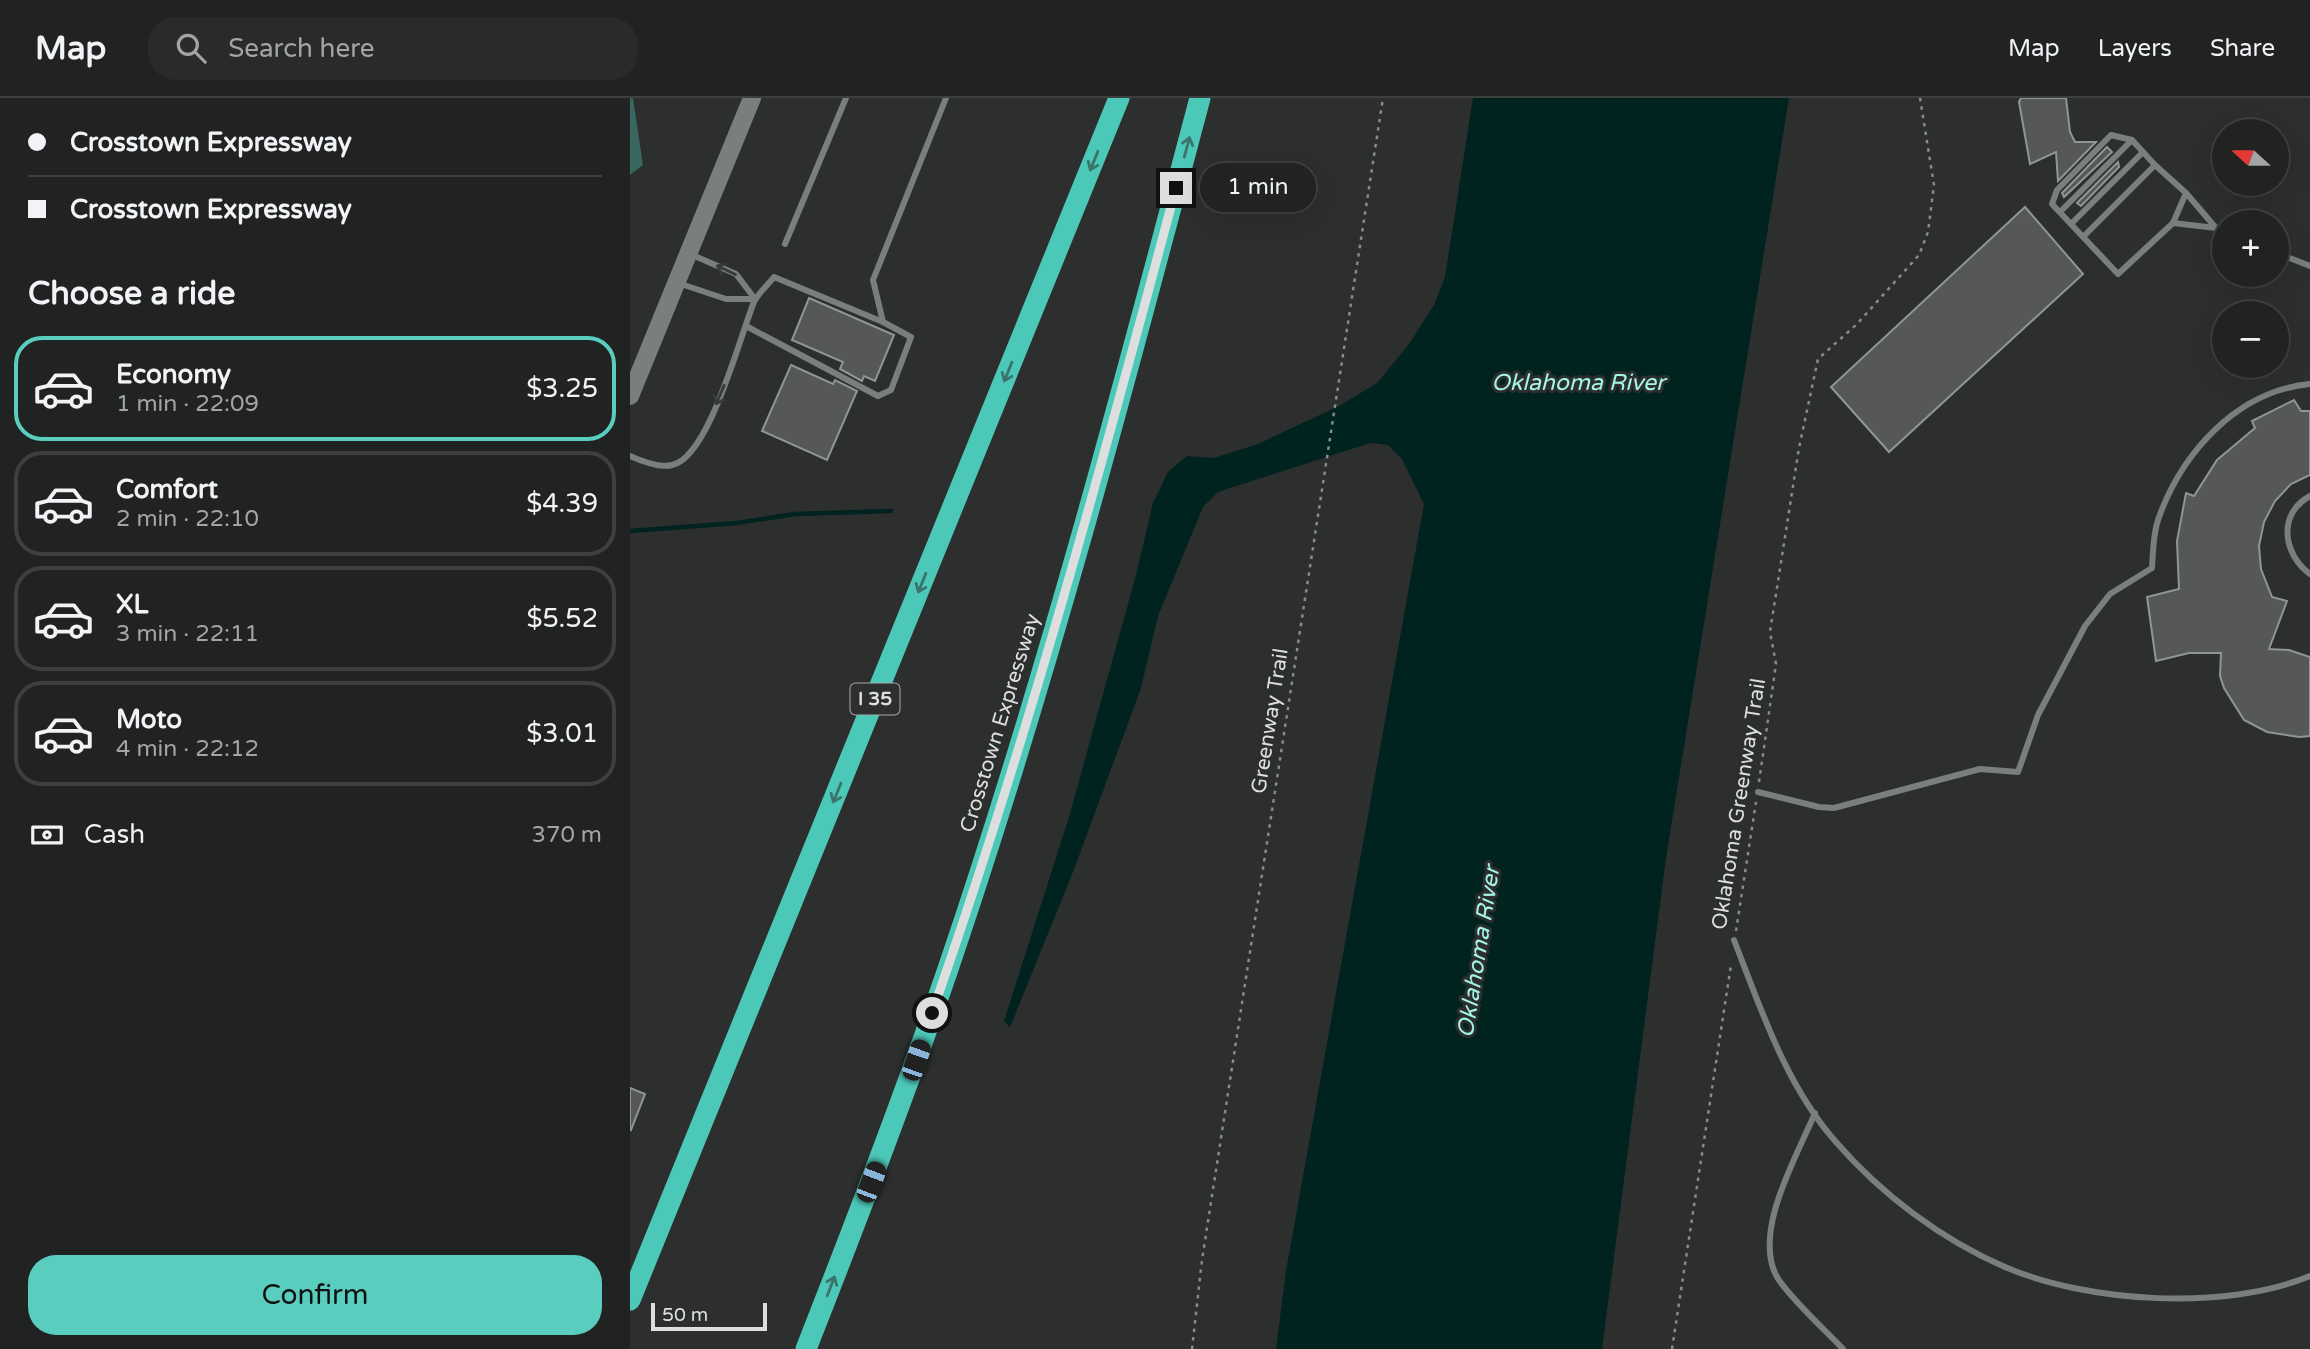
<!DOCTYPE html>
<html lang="en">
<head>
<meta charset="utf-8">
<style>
	:root { --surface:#212322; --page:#292b2a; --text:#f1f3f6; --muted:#a2a4a5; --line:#3e4040; --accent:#59cebf }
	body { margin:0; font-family:"Varela Round",sans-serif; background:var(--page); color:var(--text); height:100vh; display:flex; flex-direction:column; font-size:26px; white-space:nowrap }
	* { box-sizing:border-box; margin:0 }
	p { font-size:23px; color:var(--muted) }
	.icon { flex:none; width:38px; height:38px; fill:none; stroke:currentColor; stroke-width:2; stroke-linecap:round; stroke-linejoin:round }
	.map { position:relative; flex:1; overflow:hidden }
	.side { display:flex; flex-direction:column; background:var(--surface); width:630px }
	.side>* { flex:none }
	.hud { display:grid; align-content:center; height:154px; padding:0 28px; background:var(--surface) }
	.needle { width:46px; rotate:291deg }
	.tools { position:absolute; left:1582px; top:21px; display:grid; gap:14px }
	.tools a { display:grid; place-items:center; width:77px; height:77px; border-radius:50%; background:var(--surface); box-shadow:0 7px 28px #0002,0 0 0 2px var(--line); font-size:35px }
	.scale { position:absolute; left:21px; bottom:18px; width:116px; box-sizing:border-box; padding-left:7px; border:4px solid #dddfde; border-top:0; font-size:19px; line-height:24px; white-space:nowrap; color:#dddfde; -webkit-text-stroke:5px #2c2f2e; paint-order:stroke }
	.end { position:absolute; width:32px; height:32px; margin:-16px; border:9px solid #dddfde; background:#111; box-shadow:0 0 0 4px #111 }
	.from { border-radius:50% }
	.bubble { position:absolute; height:49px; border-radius:24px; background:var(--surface); box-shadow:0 7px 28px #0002,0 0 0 2px var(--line); font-size:23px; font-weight:600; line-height:49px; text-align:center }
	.car { position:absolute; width:21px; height:42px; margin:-21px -10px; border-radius:9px; box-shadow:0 0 5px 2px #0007; background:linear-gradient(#222 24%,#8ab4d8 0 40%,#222 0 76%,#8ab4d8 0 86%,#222 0) }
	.hud b { display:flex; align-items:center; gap:24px; height:66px; font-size:26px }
	.hud b+b { border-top:2px solid var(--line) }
	.hud i { width:18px; height:18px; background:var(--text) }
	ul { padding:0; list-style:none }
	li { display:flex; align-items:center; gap:21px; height:105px; margin:0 14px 10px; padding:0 14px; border:4px solid var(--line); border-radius:28px }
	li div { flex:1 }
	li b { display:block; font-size:26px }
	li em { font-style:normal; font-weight:600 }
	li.active { border-color:var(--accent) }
	li>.icon { width:63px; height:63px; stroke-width:1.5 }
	h2 { padding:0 28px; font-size:32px; line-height:84px }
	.pay { display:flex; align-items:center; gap:18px; height:77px; padding:0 28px; font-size:26px }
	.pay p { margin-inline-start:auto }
	.primary-button { display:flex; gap:14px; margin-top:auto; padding:14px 28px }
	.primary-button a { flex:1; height:80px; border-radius:28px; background:var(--accent); color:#111; font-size:28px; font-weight:600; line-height:80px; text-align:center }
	header { display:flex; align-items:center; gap:42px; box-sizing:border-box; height:98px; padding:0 35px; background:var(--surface); border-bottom:2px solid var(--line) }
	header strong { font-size:33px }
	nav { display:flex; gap:38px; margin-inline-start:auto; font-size:24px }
	.search { width:490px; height:63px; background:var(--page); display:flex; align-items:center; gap:18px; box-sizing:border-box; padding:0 24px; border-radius:28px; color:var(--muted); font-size:26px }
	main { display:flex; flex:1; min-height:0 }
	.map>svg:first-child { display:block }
</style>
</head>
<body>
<header>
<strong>Map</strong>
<div class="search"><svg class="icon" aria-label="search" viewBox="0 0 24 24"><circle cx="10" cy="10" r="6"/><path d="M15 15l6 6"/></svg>Search here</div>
<nav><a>Map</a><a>Layers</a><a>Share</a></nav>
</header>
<main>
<section class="side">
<div class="hud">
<b><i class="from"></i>Crosstown Expressway</b>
<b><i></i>Crosstown Expressway</b>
</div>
<h2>Choose a ride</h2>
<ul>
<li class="active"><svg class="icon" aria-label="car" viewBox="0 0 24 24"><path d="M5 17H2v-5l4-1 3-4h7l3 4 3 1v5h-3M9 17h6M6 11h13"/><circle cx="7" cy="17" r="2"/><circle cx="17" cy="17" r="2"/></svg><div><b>Economy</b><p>1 min · 22:09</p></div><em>$3.25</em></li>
<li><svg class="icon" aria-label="car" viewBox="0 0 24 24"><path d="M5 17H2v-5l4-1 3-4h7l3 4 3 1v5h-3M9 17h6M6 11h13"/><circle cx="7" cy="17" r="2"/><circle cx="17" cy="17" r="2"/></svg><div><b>Comfort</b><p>2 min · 22:10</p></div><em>$4.39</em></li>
<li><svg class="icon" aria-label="car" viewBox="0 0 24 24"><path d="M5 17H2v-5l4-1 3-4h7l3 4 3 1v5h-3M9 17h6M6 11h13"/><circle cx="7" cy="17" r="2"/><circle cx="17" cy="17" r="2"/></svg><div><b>XL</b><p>3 min · 22:11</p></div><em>$5.52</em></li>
<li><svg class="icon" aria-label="car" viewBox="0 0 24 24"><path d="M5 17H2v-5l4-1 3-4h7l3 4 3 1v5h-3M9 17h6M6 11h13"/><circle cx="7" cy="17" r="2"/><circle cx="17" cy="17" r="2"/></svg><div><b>Moto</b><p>4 min · 22:12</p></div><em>$3.01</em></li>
</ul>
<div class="pay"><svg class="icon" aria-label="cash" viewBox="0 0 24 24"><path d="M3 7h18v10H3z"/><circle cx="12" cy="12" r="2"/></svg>Cash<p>370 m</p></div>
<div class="primary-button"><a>Confirm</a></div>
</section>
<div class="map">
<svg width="1680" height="1251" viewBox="0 0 1680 1251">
	<rect width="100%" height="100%" fill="#2c2f2e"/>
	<polygon fill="#39665f" points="0,0 3,0 13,67 0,77"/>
	<polygon fill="#00231f" points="843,0 1159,0 1036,760 972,1251 646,1251 656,1173 794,406 772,361 758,347 740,345 588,394 573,409 528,518 511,590 443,774 380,929 374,923 439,719 506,477 523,405 538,374 557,358 584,360 628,346 709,308 747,285 779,246 804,207 815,179"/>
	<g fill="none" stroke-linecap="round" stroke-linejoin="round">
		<polyline stroke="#00231f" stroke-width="4.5" points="0,433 107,425 165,416 261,413"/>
	</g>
	<g fill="#555857" stroke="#929595" stroke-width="2">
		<polygon points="1391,0 1436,0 1440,34 1445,44 1466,44 1428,83 1426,54 1400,66 1389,4"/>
		<polygon points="1477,49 1482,54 1434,99 1432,95"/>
		<polygon points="1488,64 1489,69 1451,108 1447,105"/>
		<polygon points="1395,109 1453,176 1259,354 1201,289"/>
		<polygon points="179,200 264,237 245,283 234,278 232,283 210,271 213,264 162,242"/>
		<polygon points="161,267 203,286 205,282 227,293 197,362 132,333"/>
		<polygon points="1664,302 1671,313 1680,313 1680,377 1661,386 1645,403 1634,424 1629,448 1631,471 1642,499 1657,503 1639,551 1659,552 1680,559 1680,638 1669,639 1637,634 1614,622 1594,590 1590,578 1591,555 1559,555 1526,563 1517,499 1549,491 1547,443 1556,395 1564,398 1587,362 1625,330 1622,323"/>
		<polygon points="0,990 15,996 1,1032 0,1031"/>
	</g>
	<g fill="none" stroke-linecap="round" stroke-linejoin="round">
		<g stroke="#888b8a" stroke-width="2.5" stroke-dasharray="3.5 5" stroke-linecap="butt">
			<polyline points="1129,684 1146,566 1140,534 1169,350 1188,261 1227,226 1289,157 1298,134 1304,87 1290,0"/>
			<polyline points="1106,833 1126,704"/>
			<polyline points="562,1251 572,1162 753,0"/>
			<polyline points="1042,1251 1101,867"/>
		</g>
		<g stroke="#7a7e7d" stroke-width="6">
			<polyline points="1430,114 1502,42"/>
			<polyline points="1543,125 1586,130 1556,95"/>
			<polyline points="1441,126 1513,54"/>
			<polyline points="1454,138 1525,67 1556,95 1543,125 1488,176 1422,106 1427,92 1481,37 1502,42 1525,67"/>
			<polyline points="155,146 216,0"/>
			<polyline points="1647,155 1680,168"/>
			<polyline points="60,156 106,176 125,201"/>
			<polyline points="48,185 96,201 125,201"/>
			<polyline points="116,228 248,298 261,292 281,239 253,224 243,182 316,0"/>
			<path d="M0 358C11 363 30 370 42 367 79 360 110 238 124 204 128 195 138 187 144 179L253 224"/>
			<path d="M1680 398C1647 416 1653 456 1680 476"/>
			<path d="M1128 694 1189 709 1204 710 1350 671 1388 674 1408 617 1455 528 1480 496 1522 470C1523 455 1523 437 1528 422 1551 356 1606 293 1680 286"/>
			<path d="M1104 842C1131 911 1156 988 1206 1044 1251 1096 1312 1142 1375 1169 1459 1205 1595 1213 1680 1178"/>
			<path d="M1185 1015C1167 1058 1122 1134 1147 1179 1158 1198 1196 1233 1213 1251"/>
		</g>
		<polyline stroke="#7a7e7d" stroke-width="18" points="0,298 122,0"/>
		<g stroke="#4cc8b8" stroke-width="21">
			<polyline points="0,1202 489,0"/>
			<path d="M176 1251C226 1124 275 997 319 868 416 583 493 291 570 0"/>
		</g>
	</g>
	<defs><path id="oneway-shaft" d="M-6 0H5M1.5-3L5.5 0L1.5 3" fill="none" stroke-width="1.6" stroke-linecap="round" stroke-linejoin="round" transform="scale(1.75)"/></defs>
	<g stroke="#3a746c">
		<use href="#oneway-shaft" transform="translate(557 49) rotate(-75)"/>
		<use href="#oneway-shaft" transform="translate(464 63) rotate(112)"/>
		<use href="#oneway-shaft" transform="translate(378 274) rotate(112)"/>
		<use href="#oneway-shaft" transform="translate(292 485) rotate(112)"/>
		<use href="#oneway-shaft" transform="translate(207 695) rotate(112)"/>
		<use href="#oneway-shaft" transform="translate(201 1188) rotate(-69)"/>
	</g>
	<g stroke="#383b3a">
		<use href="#oneway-shaft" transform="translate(96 172) rotate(-154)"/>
		<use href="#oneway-shaft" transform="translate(90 297) rotate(113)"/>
	</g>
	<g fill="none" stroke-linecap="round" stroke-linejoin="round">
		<path stroke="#dddfde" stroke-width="9" d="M302 915C397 644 472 367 546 90"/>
	</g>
	<g text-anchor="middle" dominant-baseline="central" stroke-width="6" stroke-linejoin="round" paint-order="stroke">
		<rect fill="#2c2f2e" stroke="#a8aaa9" stroke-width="2" x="220.5" y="585.5" width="49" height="31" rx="5"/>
		<g font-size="19" font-weight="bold" fill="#dddfde">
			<text x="245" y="601">I 35</text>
		</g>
		<g font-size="21" fill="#dddfde" stroke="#2c2f2e">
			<text transform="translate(640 623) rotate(-81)">Greenway Trail</text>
			<text transform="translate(370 625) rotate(-73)">Crosstown Expressway</text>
			<text transform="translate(1109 706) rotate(-81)">Oklahoma Greenway Trail</text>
		</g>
		<g font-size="23" font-style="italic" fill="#a3f5e8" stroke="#2c2f2e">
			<text x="948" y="285">Oklahoma River</text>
			<text transform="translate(849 854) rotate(-81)">Oklahoma River</text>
		</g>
	</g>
</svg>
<div class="tools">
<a><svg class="needle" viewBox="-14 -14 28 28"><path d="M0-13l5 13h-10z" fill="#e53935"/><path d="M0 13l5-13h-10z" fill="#a2a4a5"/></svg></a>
<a>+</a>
<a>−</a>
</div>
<div class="scale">50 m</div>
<i class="end from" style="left:302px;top:915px"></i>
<i class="end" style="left:546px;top:90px"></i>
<div class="bubble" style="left:570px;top:65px;width:116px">1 min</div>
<i class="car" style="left:286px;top:962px;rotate:19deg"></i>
<i class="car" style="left:241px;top:1084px;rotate:21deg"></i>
</div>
</main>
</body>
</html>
